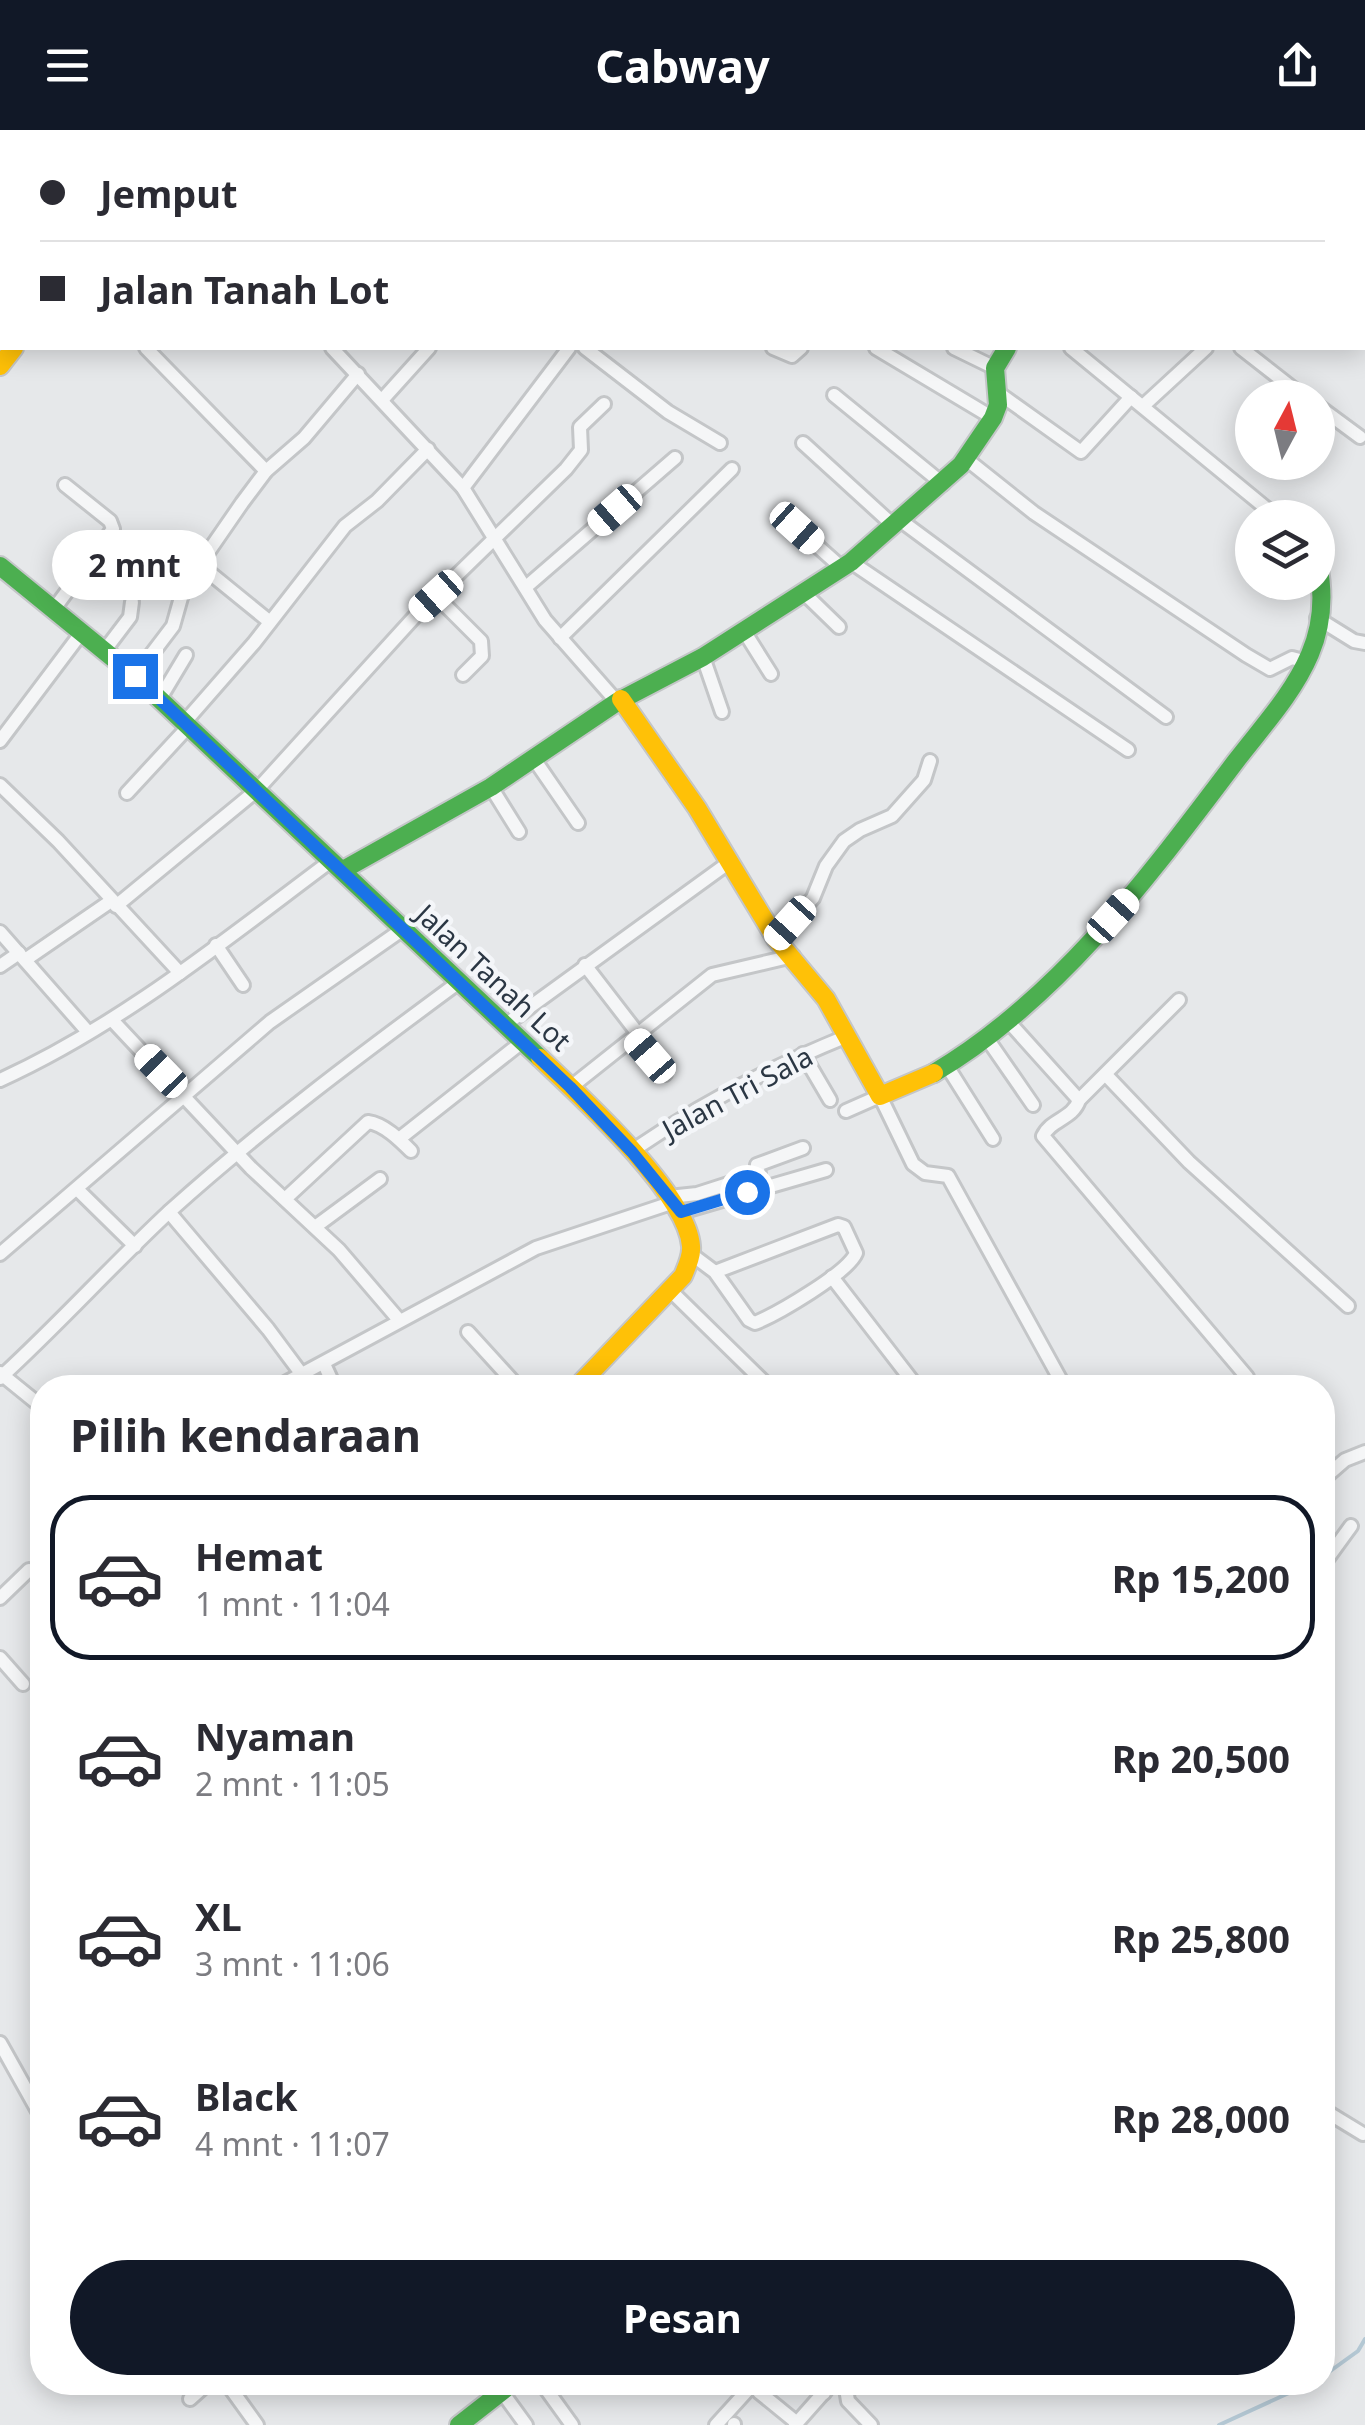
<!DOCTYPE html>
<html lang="id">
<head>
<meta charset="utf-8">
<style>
	:root { --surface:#fff; --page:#f2f2f3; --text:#2b2b33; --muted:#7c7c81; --line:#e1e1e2; --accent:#111827 }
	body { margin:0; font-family:"Noto Sans",sans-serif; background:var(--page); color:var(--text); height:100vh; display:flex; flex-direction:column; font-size:38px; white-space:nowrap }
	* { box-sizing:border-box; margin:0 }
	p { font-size:32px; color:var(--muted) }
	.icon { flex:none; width:55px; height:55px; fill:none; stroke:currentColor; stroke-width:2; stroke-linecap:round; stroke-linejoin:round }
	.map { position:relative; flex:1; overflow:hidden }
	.side { position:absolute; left:30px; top:1245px; width:1305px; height:1020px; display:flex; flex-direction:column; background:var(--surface); border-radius:40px; box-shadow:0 5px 25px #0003 }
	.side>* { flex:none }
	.hud { position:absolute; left:0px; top:0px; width:1365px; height:220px; box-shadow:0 5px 25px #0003; display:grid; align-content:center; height:220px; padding:0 40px; background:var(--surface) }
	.needle { width:65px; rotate:7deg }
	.controls { position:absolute; left:1235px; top:250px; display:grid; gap:20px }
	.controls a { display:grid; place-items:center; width:100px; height:100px; border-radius:50%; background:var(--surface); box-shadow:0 5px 25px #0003; font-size:50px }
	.end { position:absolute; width:45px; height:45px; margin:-22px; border:12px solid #1a73e8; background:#fff; box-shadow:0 0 0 5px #fff }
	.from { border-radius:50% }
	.bubble { position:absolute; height:70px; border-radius:35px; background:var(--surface); box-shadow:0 5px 25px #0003; font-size:32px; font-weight:700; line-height:70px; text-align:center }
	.car { position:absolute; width:30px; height:60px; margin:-30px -15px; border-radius:12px; box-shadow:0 0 8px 2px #0007; background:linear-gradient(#fff 24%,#345 0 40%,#fff 0 76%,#345 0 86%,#fff 0) }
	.hud b { display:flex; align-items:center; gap:35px; height:95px; font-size:38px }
	.hud b+b { border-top:2px solid var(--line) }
	.hud i { width:25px; height:25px; background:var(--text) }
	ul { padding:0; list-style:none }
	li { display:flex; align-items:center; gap:30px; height:165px; margin:0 20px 15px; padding:0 20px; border:5px solid transparent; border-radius:40px }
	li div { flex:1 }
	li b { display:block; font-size:38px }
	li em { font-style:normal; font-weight:700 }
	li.selected { border-color:var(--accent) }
	li>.icon { width:90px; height:90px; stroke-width:1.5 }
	h2 { padding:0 40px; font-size:45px; line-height:120px }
	.button { display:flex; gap:20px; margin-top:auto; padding:20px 40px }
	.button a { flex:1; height:115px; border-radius:60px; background:var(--accent); color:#fff; font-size:40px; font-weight:700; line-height:115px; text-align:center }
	header { display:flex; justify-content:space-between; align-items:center; height:130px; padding:0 40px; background:var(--accent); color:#fff; font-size:45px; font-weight:700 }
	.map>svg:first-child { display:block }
</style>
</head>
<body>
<header><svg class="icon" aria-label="menu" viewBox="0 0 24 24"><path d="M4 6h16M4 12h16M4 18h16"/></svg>Cabway<svg class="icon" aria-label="share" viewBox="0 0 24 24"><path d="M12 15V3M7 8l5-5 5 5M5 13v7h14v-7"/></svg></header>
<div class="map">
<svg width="1365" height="2295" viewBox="0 0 1365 2295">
	<rect width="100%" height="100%" fill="#e6e8ea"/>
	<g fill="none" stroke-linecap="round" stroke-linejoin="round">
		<g stroke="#b4c8d4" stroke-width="4">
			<polyline points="1322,2247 1358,2221 1365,2209"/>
			<polyline points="1219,2295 1313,2252"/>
		</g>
		<defs>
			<g id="street">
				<polyline points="144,0 147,2"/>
				<polyline points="284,0 287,2"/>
				<polyline points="801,0 803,2"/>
				<polyline points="1200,0 1205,2"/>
				<polyline points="74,2 76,0"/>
				<polyline points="567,2 568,0"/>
				<polyline points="726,2 728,0"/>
				<polyline points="753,2 755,0"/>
				<polyline points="1168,2 1170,0"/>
				<polyline points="1362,74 1365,72"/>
				<polyline points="0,97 2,93"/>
				<polyline points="146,218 266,341"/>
				<polyline points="332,218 463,358 545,490 617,572"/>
				<polyline points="585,218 668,282 720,313"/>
				<polyline points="773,218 792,226 801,218"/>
				<polyline points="876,218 993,288"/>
				<polyline points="954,218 995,238"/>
				<polyline points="1071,218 1278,388"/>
				<polyline points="1241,218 1305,268"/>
				<polyline points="997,262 1081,322 1131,267"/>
				<polyline points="834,265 943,354"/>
				<polyline points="383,269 429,218"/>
				<polyline points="1143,276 1206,218"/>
				<polyline points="1318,276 1360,307"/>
				<polyline points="803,313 894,396"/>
				<polyline points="965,328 1034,383 1246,525 1270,539 1292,528 1307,532"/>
				<polyline points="463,358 569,218"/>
				<polyline points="900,390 1166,587"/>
				<polyline points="797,398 842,438"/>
				<polyline points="851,432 1128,620"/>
				<polyline points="200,435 270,492"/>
				<polyline points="526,457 675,328"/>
				<polyline points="804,463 839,497"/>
				<polyline points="436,466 481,511 482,526 463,545"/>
				<polyline points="54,479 113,399 110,391 65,355"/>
				<polyline points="1317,488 1354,511 1365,513"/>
				<polyline points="744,501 771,544"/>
				<polyline points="560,508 732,339"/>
				<polyline points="105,520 130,487 132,472"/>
				<polyline points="703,527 722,582"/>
				<polyline points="135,546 173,496 184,457 242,373 266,341 304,308 358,244"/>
				<polyline points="159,570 186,525"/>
				<polyline points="184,593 254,513 345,396 377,371 428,319"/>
				<polyline points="0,611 82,502"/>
				<polyline points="534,629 578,693"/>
				<polyline points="0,655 58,711 180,843"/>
				<polyline points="491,657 519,702"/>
				<polyline points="127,663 188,597"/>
				<polyline points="116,776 257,660 418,483 566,339 581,320 580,297 604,274"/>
				<polyline points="0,802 88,902"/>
				<polyline points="776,809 813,768 826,736 844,711 860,700 892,686 924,650 930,631"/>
				<polyline points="216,815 243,855"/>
				<polyline points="25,830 111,771"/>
				<polyline points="585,835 639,905"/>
				<polyline points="0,836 19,823"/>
				<path d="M1179 870 1079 970C1073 989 1051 989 1043 1006L1247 1247"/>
				<polyline points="112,890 251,1038 339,1120 399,1190"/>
				<polyline points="1008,891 1079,970"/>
				<polyline points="505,895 731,731"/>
				<polyline points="986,907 1033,975"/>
				<polyline points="634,908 665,944"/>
				<polyline points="803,924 830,970"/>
				<polyline points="947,936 993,1009"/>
				<polyline points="1107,946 1189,1032 1348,1176"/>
				<path d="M0 950C121 895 226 809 332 730"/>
				<polyline points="571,957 712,845 793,826"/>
				<polyline points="846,981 880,966 913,1034 925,1043 948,1046 1065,1258"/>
				<polyline points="399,1009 522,912"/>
				<path d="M632 1021C698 976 771 937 845 907"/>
				<polyline points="77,1059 135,1116"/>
				<polyline points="669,1067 697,1064 759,1044 757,1035 803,1018"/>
				<path d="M285 1069 368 992C384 994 400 1010 411 1021"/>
				<polyline points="169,1082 268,1199 300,1242"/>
				<polyline points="681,1082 826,1040"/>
				<polyline points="315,1097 380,1049"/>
				<polyline points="0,1124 270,892 403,799"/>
				<path d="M691 1124 715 1142 749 1190 755 1193C777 1184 848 1143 856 1123L844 1097 838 1095 715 1142"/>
				<polyline points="832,1147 913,1252"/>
				<polyline points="671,1161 770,1258"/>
				<polyline points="468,1202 519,1258"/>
				<polyline points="324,1234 335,1258"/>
				<polyline points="0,1243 42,1277"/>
				<path d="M0 1248C59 1194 112 1135 170 1081 261 999 360 925 459 852"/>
				<polyline points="276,1258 536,1118 674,1072"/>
				<polyline points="1322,1350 1345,1330 1365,1322"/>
				<polyline points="1322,1436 1351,1396"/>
				<polyline points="0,1468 29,1440"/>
				<polyline points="0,1528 23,1554"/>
				<polyline points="0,1913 42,1988"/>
				<polyline points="1322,1979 1363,2004"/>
				<polyline points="226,2252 257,2295"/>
				<polyline points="541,2252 572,2295"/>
				<polyline points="811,2252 824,2263"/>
				<polyline points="845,2252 848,2271 871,2295"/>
				<polyline points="502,2262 526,2295"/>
				<polyline points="759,2262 797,2293"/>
				<polyline points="190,2269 209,2252"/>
				<polyline points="734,2294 734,2295"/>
				<polyline points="716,2295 755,2252"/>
				<polyline points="795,2295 833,2252"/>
			</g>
			<g id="fast">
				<polyline points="0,196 2,198"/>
				<polyline points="0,436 135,546 540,928"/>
				<polyline points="343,740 491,657 617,572 703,527 851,432 961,335 993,288 998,275 995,238 1007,218"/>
				<path d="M934 943C1060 868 1149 746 1236 631 1262 597 1293 564 1310 524 1322 496 1324 464 1318 434"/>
				<polyline points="459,2295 514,2252"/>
			</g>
			<g id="slow">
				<polyline points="175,2 177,0"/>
				<polyline points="0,236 14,218"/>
				<polyline points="621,569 697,678 776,809 826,869 880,966 934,943"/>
				<path d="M540 928C580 966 687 1063 691 1116 692 1126 687 1136 683 1146L576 1258"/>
			</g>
		</defs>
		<use href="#street" stroke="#c4c6c8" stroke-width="18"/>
		<use href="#fast" stroke="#c4c6c8" stroke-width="22"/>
		<use href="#slow" stroke="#c4c6c8" stroke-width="22"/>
		<use href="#street" stroke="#f5f6f7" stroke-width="12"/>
		<use href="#fast" stroke="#4caf50" stroke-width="18"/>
		<use href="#slow" stroke="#ffc107" stroke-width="18"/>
	</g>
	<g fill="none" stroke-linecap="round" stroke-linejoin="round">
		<polyline stroke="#1a73e8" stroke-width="12" points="135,546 570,957 632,1022 681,1082 747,1062"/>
	</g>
	<g text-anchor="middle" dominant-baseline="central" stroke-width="9" stroke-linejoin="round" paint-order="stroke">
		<g font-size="28" fill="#2b3744" stroke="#f4f6f9">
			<text transform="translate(494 847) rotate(43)">Jalan Tanah Lot</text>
			<text transform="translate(737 962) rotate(-28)">Jalan Tri Sala</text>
		</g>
	</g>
</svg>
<div class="controls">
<a><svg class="needle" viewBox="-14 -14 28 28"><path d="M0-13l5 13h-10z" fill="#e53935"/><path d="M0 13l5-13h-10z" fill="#7c7c81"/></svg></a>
<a><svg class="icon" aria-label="layers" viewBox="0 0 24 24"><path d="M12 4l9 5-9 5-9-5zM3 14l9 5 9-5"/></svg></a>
</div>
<i class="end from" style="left:747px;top:1062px"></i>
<i class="end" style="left:135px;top:546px"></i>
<div class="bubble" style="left:52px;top:400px;width:165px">2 mnt</div>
<i class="car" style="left:615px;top:380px;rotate:229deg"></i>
<i class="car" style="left:797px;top:398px;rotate:132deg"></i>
<i class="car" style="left:436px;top:466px;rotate:228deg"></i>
<i class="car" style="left:1113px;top:786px;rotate:42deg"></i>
<i class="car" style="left:790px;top:793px;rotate:222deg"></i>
<i class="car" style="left:650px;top:926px;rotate:319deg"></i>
<i class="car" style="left:161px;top:941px;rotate:316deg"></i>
<div class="hud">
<b><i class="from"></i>Jemput</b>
<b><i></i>Jalan Tanah Lot</b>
</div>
<section class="side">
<h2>Pilih kendaraan</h2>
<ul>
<li class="selected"><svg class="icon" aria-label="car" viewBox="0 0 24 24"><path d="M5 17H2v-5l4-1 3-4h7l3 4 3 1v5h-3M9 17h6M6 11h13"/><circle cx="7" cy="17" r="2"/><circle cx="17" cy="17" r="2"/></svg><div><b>Hemat</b><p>1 mnt · 11:04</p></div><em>Rp 15,200</em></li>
<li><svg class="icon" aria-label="car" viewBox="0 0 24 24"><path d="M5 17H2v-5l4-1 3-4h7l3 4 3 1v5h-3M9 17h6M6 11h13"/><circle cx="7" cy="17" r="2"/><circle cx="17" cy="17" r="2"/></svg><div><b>Nyaman</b><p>2 mnt · 11:05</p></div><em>Rp 20,500</em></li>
<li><svg class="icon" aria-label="car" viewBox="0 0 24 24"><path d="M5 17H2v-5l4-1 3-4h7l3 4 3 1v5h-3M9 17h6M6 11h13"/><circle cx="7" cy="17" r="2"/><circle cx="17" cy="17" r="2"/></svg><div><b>XL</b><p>3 mnt · 11:06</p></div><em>Rp 25,800</em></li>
<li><svg class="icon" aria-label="car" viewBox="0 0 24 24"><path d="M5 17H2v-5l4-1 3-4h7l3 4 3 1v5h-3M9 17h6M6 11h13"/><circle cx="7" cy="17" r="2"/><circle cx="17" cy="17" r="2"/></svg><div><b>Black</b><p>4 mnt · 11:07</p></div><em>Rp 28,000</em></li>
</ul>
<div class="button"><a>Pesan</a></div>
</section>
</div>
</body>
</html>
